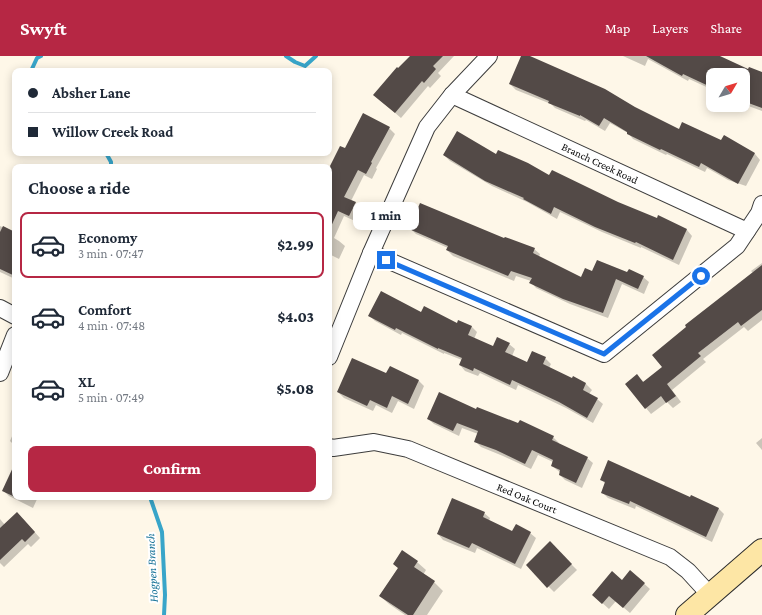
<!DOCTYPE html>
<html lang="en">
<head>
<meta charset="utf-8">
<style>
	:root { --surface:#fff; --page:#f6f6f7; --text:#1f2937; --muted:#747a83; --line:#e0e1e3; --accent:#b62744 }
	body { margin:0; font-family:"Crimson Pro",serif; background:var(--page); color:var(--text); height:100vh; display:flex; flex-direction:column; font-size:15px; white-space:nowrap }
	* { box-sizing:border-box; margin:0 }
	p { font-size:13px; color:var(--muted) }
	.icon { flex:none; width:22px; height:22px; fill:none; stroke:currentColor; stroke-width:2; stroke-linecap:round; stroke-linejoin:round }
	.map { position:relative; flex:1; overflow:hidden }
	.side { position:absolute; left:12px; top:108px; width:320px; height:336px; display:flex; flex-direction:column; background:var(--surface); border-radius:8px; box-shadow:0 2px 10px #0003 }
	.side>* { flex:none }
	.guide { position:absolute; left:12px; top:12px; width:320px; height:88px; border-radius:8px; box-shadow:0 2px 10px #0003; display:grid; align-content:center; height:88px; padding:0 16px; background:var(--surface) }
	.needle { width:26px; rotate:52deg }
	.tools { position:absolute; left:706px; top:12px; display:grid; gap:8px }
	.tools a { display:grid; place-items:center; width:44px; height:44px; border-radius:8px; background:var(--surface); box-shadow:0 2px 10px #0003; font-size:20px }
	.end { position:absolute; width:18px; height:18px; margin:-9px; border:5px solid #1a73e8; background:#fff; box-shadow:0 0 0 2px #fff }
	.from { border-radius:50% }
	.bubble { position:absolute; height:28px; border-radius:8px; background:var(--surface); box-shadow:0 2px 10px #0003; font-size:13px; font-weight:800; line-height:28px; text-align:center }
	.guide b { display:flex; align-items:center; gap:14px; height:38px; font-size:15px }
	.guide b+b { border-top:1px solid var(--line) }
	.guide i { width:10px; height:10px; background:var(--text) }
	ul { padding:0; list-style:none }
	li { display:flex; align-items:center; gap:12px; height:66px; margin:0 8px 6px; padding:0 8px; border:2px solid transparent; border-radius:8px }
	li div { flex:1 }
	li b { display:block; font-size:15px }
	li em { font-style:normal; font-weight:800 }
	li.active { border-color:var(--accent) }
	li>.icon { width:36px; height:36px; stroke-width:1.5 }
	h2 { padding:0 16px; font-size:18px; line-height:48px }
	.action { display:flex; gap:8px; margin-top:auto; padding:8px 16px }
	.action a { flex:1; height:46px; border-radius:8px; background:var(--accent); color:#fff; font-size:16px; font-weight:800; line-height:46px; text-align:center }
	header { display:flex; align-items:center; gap:24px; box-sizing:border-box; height:56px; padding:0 20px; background:var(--accent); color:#fff }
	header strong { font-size:19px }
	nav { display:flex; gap:22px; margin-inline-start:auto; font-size:14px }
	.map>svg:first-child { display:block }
</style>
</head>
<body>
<header>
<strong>Swyft</strong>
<nav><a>Map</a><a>Layers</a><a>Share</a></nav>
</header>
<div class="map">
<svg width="762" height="559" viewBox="0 0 762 559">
	<rect width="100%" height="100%" fill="#fef7e8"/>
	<g fill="#0003">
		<polygon points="411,0 454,0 438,17 441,20 430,32 428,30 401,62 380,44 398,13"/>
		<polygon points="522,0 527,0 680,74 722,85 724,81 755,98 760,104 746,130 728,124 707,112 705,116 667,98 666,99 633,83 628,77 610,67 605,75 586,64 585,65 555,52 551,48 516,34 510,28"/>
		<polygon points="623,0 718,0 749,14 762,17 762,55 743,48 743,19 713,19 713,34 689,23 688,25 648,3 645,10"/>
		<polygon points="389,72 395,78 376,112 377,113 372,123 364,119 351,145 355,147 361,153 355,165 344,160 334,182 339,185 345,190 339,203 329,198 329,114 345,94"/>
		<polygon points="444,99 497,100 657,163 659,161 687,174 692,180 679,209 641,191 641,192 602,176 560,156 557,163 527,146 492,130 450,105"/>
		<polygon points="0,170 15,177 15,223 0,216"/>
		<polygon points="410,172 505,183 534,193 540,198 539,201 582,222 593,217 628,218 643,221 649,226 644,238 622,228 608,262 570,248 536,232 531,226 531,225 516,220 514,225 453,200 447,194 448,192 416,178"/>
		<polygon points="762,207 762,264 748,275 744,271 703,303 706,306 672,334 681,346 673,352 667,346 651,358 646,352 637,320 644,326 664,311 753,217 751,215"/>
		<polygon points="421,258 458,268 471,270 477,276 474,283 493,291 509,288 515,293 512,300 527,307 545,302 551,308 549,312 572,323 573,321 586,328 592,334 589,338 597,343 603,348 593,367 566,352 518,329 516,334 480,317 478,320 465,315 460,309 462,304 444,297 444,298 402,277 401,279 375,265 369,259"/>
		<polygon points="387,319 419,325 424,330 414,353 398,345 392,357 376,349 373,355 344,342 338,336"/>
		<polygon points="477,354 553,381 559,387 558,388 587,402 593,407 582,432 565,424 560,419 561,417 552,410 553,406 538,399 531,413 503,400 481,391 475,385 478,378 462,372 459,380 434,368 428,363"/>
		<polygon points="15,373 15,390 10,385"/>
		<polygon points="762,382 762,394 756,387"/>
		<polygon points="15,409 15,441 38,441 33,452 9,440 3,434"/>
		<polygon points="601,424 691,442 718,452 724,458 712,486 636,450 635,453 608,442 602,436 606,428"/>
		<polygon points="484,457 490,462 489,465 513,477 530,477 536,482 521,513 477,492 475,497 443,484 438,478"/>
		<polygon points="0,463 5,469 23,463 40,482 31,491 28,488 4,511 0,507"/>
		<polygon points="550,487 577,514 554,536 527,509"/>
		<polygon points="417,506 426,514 423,519 434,526 443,535 427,559 405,559 389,548 380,540 398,512 394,508"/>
		<polygon points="630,515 650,533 630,557 616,545 609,553 599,544 622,525"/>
	</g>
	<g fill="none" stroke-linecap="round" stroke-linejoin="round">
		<g stroke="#38a5c9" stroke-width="4">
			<polyline points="286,0 295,6 305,10 316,0"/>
			<polyline points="31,15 37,2 41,0"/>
			<polyline points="106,97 111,106 111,111"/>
			<polyline points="150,441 162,476 165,539 164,559"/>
		</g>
	</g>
	<g fill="#534a47">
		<polygon points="410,0 443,0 433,10 436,13 424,27 422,25 395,57 373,39 397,11 398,12"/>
		<polygon points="521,0 530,0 605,33 635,51 679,73 682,66 721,84 724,79 755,97 738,128 701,107 699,111 661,93 660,94 627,78 627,76 604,62 599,70 580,59 580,60 548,47 549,45 509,28"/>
		<polygon points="646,0 720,0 748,13 749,11 762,16 762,52 743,45 743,19 713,19 713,32 683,18 682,20"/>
		<polygon points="363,57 390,71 371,106 372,107 366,118 358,114 344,141 356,146 349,160 338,155 329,175 329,112 340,90 345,92"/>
		<polygon points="457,75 496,98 498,94 528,107 549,119 552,114 618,146 657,162 658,159 687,173 673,204 636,186 635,187 595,171 554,151 551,158 523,143 524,142 485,125 443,99"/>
		<polygon points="420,147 504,182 505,181 535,192 533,197 581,221 585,212 592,215 597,204 627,216 629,213 644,220 638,233 616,223 603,257 563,243 529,227 532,222 511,215 508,220 446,194 448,190 409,173"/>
		<polygon points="3,170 15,176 15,220 0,213 0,176"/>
		<polygon points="762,209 762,254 741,270 738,266 698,297 701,300 667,328 676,340 666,347 661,340 645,353 625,328 637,318 643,326 662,311 652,299 686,271 685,269"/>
		<polygon points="381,235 421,256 424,250 457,267 458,264 472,270 468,279 493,290 497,281 510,287 505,296 527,306 532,295 546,301 543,308 572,322 573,320 586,327 583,334 598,342 587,362 559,346 512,324 510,329 474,312 473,315 459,309 462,302 438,292 438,293 396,272 395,274 368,260"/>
		<polygon points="352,302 386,317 390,310 419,324 408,348 392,340 387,352 370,344 367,350 337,336"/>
		<polygon points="439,336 476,353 477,351 518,367 520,364 554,380 552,384 588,401 576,427 559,419 560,414 551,410 553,404 532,394 525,408 496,394 474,386 478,375 457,367 453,375 427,363"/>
		<polygon points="608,404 690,441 691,439 719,452 706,481 630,445 629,448 601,437 605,426 600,424"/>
		<polygon points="15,407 15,441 2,435"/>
		<polygon points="452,442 485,456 483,461 512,475 516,468 531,476 515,508 472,487 469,492 437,478"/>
		<polygon points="17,456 35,476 25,486 22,483 0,504 0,472"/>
		<polygon points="550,485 572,508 547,532 526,509"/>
		<polygon points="402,494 418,505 414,511 435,525 413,559 408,559 379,540 398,512 393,508"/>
		<polygon points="630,514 645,527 623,552 609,540 602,548 592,539 612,515 622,524"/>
	</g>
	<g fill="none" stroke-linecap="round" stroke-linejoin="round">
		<defs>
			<g id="street">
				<polyline points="452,39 747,175"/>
				<polyline points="371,197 604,298 737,190 759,157 762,148"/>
				<polyline points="0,252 15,260"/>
				<polyline points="329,301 371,197 427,71 452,39 489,0"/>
				<polyline points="0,317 15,279"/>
				<polyline points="329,391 333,392 374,386 408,393 670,501 688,515 710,539"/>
			</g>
			<polyline id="secondary" points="687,559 762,494"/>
		</defs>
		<use href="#street" stroke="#3d3d3d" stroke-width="18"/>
		<use href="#secondary" stroke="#2c2c2c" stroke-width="24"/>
		<use href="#street" stroke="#fff" stroke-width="16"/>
		<use href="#secondary" stroke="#fde6a5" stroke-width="22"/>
	</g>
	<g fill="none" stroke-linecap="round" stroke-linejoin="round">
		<polyline stroke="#1a73e8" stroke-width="5" points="386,204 604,298 701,220"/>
	</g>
	<g text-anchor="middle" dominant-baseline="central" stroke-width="4" stroke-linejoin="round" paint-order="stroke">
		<g font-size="11" fill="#0a0a0a" stroke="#fff">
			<text transform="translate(600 107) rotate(25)">Branch Creek Road</text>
			<text transform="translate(527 442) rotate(22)">Red Oak Court</text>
		</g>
		<g font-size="12" font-style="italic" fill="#187398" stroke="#fff">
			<text transform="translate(152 512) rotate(-93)">Hogpen Branch</text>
		</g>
	</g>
</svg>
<div class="tools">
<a><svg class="needle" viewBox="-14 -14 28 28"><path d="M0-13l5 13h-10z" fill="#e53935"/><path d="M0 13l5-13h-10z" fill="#747a83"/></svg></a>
</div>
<i class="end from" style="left:701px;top:220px"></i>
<i class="end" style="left:386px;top:204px"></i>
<div class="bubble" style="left:353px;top:146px;width:66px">1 min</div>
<div class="guide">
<b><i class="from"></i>Absher Lane</b>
<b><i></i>Willow Creek Road</b>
</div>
<section class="side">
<h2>Choose a ride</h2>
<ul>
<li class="active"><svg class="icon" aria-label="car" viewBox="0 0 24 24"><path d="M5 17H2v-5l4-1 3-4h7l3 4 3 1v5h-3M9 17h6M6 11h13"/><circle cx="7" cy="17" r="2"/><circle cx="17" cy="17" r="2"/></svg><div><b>Economy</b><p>3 min · 07:47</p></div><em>$2.99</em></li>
<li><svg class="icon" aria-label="car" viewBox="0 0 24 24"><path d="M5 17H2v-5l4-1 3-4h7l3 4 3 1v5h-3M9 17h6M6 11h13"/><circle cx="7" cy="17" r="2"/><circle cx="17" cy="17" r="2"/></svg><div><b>Comfort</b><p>4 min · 07:48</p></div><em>$4.03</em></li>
<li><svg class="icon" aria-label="car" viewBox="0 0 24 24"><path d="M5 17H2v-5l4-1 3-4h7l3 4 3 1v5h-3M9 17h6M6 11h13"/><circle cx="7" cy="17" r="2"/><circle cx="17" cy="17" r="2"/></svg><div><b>XL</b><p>5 min · 07:49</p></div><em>$5.08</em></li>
</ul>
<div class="action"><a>Confirm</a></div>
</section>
</div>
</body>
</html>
